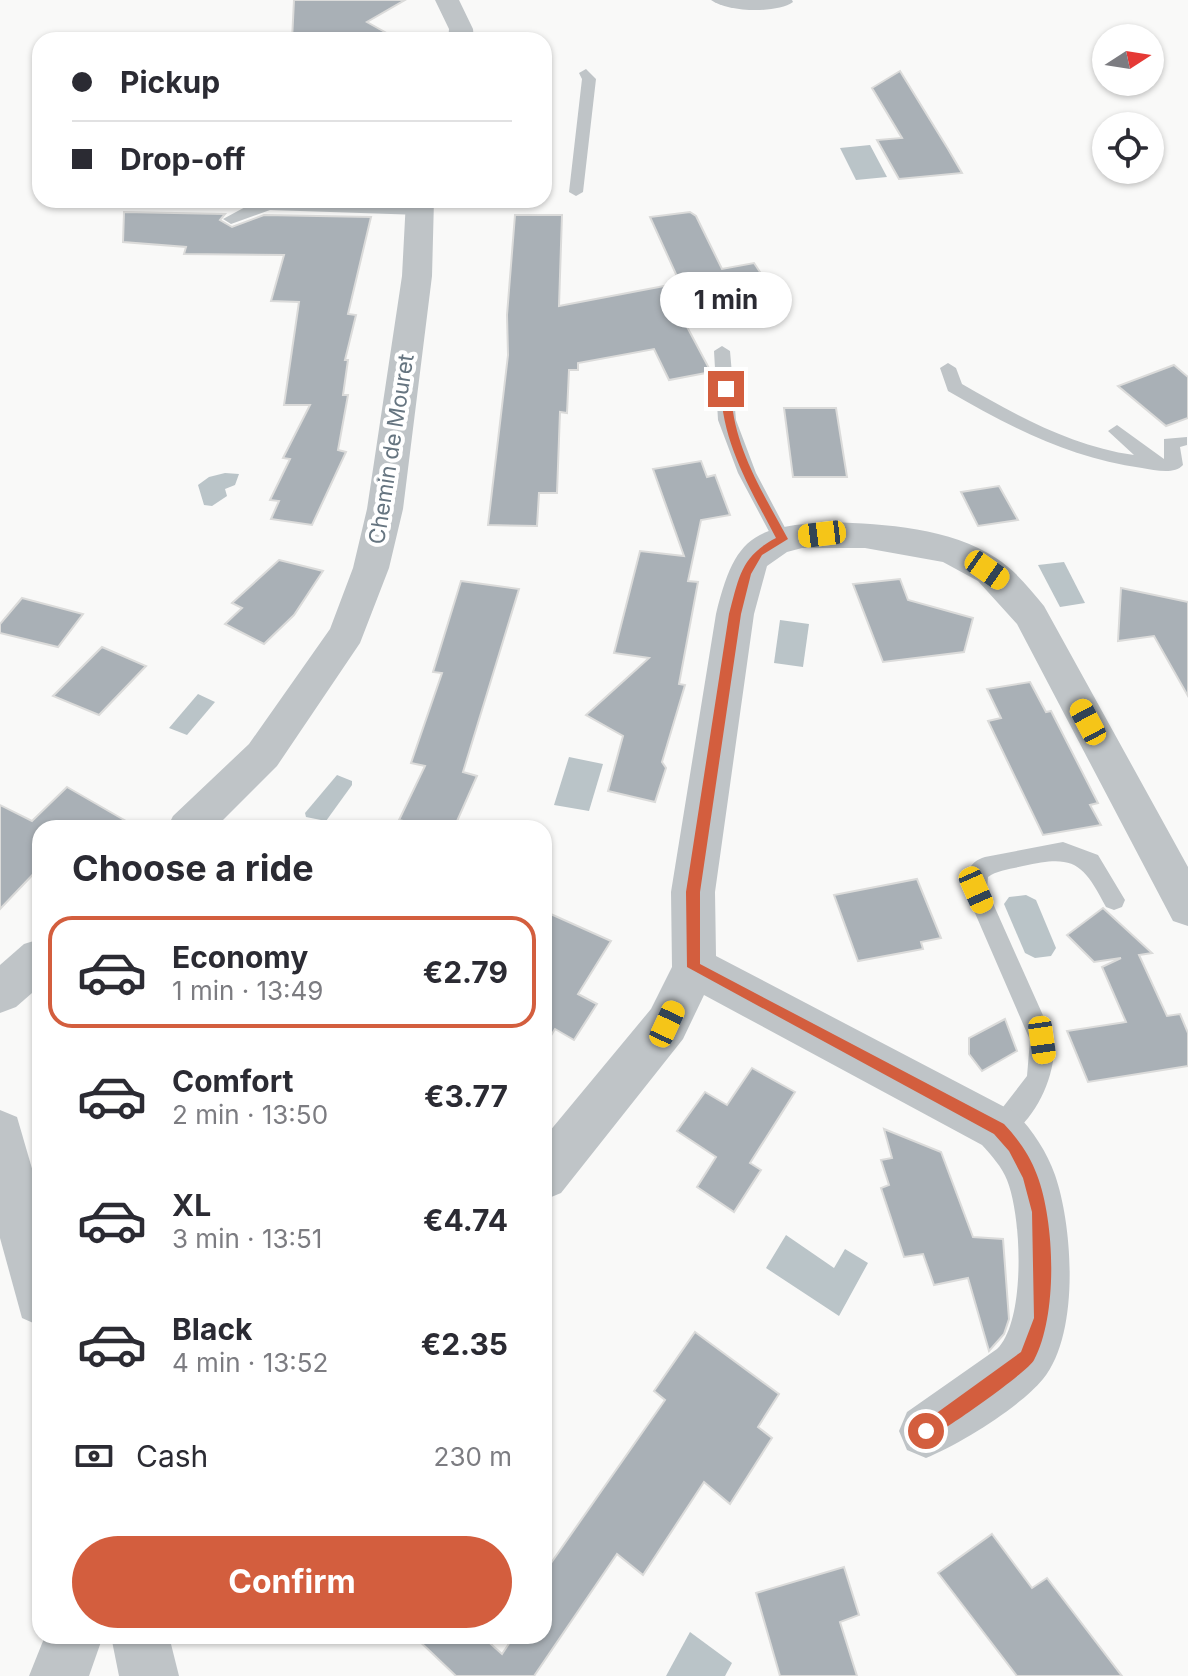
<!DOCTYPE html>
<html lang="en">
<head>
<meta charset="utf-8">
<style>
	:root { --surface:#fff; --page:#f2f2f3; --text:#2b2b33; --muted:#7c7c81; --line:#e1e1e2; --accent:#d35e3e }
	body { margin:0; font-family:Inter,sans-serif; background:var(--page); color:var(--text); height:100vh; display:flex; flex-direction:column; font-size:30px; white-space:nowrap }
	* { box-sizing:border-box; margin:0 }
	p { font-size:26px; color:var(--muted) }
	.icon { flex:none; width:44px; height:44px; fill:none; stroke:currentColor; stroke-width:2; stroke-linecap:round; stroke-linejoin:round }
	.map { position:relative; flex:1; overflow:hidden }
	.panel { position:absolute; left:32px; top:820px; width:520px; height:824px; display:flex; flex-direction:column; background:var(--surface); border-radius:24px; box-shadow:0 2px 6px #0004 }
	.panel>* { flex:none }
	.guide { position:absolute; left:32px; top:32px; width:520px; height:176px; border-radius:24px; box-shadow:0 2px 6px #0004; display:grid; align-content:center; height:176px; padding:0 40px; background:var(--surface) }
	.needle { width:52px; rotate:78deg }
	.controls { position:absolute; left:1092px; top:24px; display:grid; gap:16px }
	.controls a { display:grid; place-items:center; width:72px; height:72px; border-radius:50%; background:var(--surface); box-shadow:0 2px 6px #0004; font-size:40px }
	.end { position:absolute; width:36px; height:36px; margin:-18px; border:10px solid #d35e3e; background:#fff; box-shadow:0 0 0 4px #fff }
	.from { border-radius:50% }
	.bubble { position:absolute; height:56px; border-radius:28px; background:var(--surface); box-shadow:0 2px 6px #0004; font-size:26px; font-weight:700; line-height:56px; text-align:center }
	.car { position:absolute; width:24px; height:48px; margin:-24px -12px; border-radius:10px; box-shadow:0 0 6px 2px #0007; background:linear-gradient(#f5c518 24%,#345 0 40%,#f5c518 0 76%,#345 0 86%,#f5c518 0) }
	.guide b { display:flex; align-items:center; gap:28px; height:76px; font-size:30px }
	.guide b+b { border-top:2px solid var(--line) }
	.guide i { width:20px; height:20px; background:var(--text) }
	ul { padding:0; list-style:none }
	li { display:flex; align-items:center; gap:24px; height:112px; margin:0 16px 12px; padding:0 24px; border:4px solid transparent; border-radius:24px }
	li div { flex:1 }
	li b { display:block; font-size:30px }
	li em { font-style:normal; font-weight:700 }
	li.current { border-color:var(--accent) }
	li>.icon { width:72px; height:72px; stroke-width:1.5 }
	h2 { padding:0 40px; font-size:36px; line-height:96px }
	.pay { display:flex; align-items:center; gap:20px; height:88px; padding:0 40px; font-size:30px }
	.pay p { margin-inline-start:auto }
	.button { display:flex; gap:16px; margin-top:auto; padding:16px 40px }
	.button a { flex:1; height:92px; border-radius:48px; background:var(--accent); color:#fff; font-size:32px; font-weight:700; line-height:92px; text-align:center }
	.map>svg:first-child { display:block }
</style>
</head>
<body>
<div class="map">
<svg width="1188" height="1676" viewBox="0 0 1188 1676">
	<rect width="100%" height="100%" fill="#f9f9f8"/>
	<g fill="#bac4c8">
		<polygon points="870,145 887,177 856,180 840,148"/>
		<polygon points="225,473 239,474 235,485 225,489 227,496 212,506 204,505 198,485 209,477"/>
		<polygon points="1064,562 1085,603 1060,607 1038,565"/>
		<polygon points="780,620 809,624 803,667 774,663"/>
		<polygon points="198,694 215,702 187,735 169,728"/>
		<polygon points="569,757 603,764 589,811 554,805"/>
		<polygon points="337,775 352,781 352,785 326,821 306,817 305,813"/>
		<polygon points="1026,895 1036,900 1056,948 1051,956 1035,958 1025,953 1004,904 1009,897"/>
		<polygon points="786,1235 834,1268 845,1249 868,1263 839,1316 766,1268"/>
		<polygon points="690,1632 732,1663 725,1676 666,1676"/>
	</g>
	<g fill="#a9b0b6" stroke="#dbdbda" stroke-width="2">
		<polygon points="294,0 405,0 367,22 399,40 292,40"/>
		<polygon points="900,71 948,149 962,173 899,179 877,140 902,138 872,88"/>
		<polygon points="124,212 225,214 220,220 232,227 264,215 371,217 348,314 356,315 345,360 348,360 343,395 348,395 338,450 346,452 312,525 271,519 279,501 270,500 290,459 283,458 310,405 284,405 299,302 271,301 284,255 184,254 186,247 123,242"/>
		<polygon points="690,212 696,216 722,269 754,263 782,305 685,323 711,372 669,380 654,349 578,363 578,370 569,370 567,413 560,412 557,493 539,493 537,526 488,525 508,355 507,315 515,215 562,215 559,306 680,283 650,217"/>
		<polygon points="1174,365 1188,377 1188,418 1166,426 1118,386"/>
		<polygon points="784,408 836,408 847,477 793,477"/>
		<polygon points="701,461 707,477 715,475 730,515 701,520 688,581 698,582 679,684 685,685 662,762 666,768 655,802 608,791 623,736 586,715 649,658 614,653 640,551 684,556 653,469"/>
		<polygon points="999,486 1018,520 978,526 961,492"/>
		<polygon points="279,560 323,571 294,615 264,644 225,624 242,608 232,603"/>
		<polygon points="900,579 908,600 973,618 964,652 883,662 853,584"/>
		<polygon points="461,581 519,589 463,772 477,776 454,828 431,828 399,820 425,766 411,763 442,673 433,672"/>
		<polygon points="1121,588 1188,602 1188,696 1154,636 1118,641"/>
		<polygon points="22,598 83,614 58,647 0,633 0,624"/>
		<polygon points="102,647 146,666 99,715 53,696"/>
		<polygon points="1030,682 1046,712 1051,711 1098,803 1090,805 1101,825 1043,835 988,721 1001,718 987,689"/>
		<polygon points="67,787 138,828 40,828 40,867 0,909 0,805 32,821"/>
		<polygon points="917,879 941,938 921,942 923,949 858,961 834,895"/>
		<polygon points="1103,908 1152,953 1139,955 1167,1016 1180,1014 1188,1033 1188,1066 1088,1082 1067,1031 1126,1022 1102,967 1121,958 1094,962 1067,935"/>
		<polygon points="544,911 611,941 578,994 597,1004 574,1040 555,1029 544,1047"/>
		<polygon points="1005,1019 1017,1051 982,1071 969,1054 969,1038"/>
		<polygon points="752,1068 795,1092 750,1163 761,1170 734,1212 697,1187 716,1157 677,1131 705,1092 727,1105"/>
		<polygon points="884,1129 941,1152 973,1237 1003,1239 1009,1319 1004,1334 989,1351 968,1278 934,1285 923,1254 904,1257 881,1188 889,1185 881,1160 892,1158"/>
		<polygon points="695,1332 779,1394 758,1427 772,1438 730,1504 704,1482 643,1575 617,1554 534,1676 456,1676 414,1636 482,1636 502,1654 514,1636 544,1636 544,1573 665,1400 654,1391"/>
		<polygon points="992,1534 1032,1588 1047,1578 1122,1676 1017,1676 938,1573"/>
		<polygon points="844,1567 859,1615 840,1622 857,1676 780,1676 756,1593"/>
	</g>
	<g fill="none" stroke-linecap="round" stroke-linejoin="round">
		<g fill="#bfc4c7" fill-rule="evenodd">
			<path d="M711 0H792L793 2C776 14 727 12 711 0Z"/>
			<polygon points="586,69 596,79 583,192 576,196 569,192 582,79 579,73"/>
			<polygon points="270,202 421,205 429,210 421,215 270,210 231,224 223,219 249,205"/>
			<polygon points="722,346 730,351 736,420 756,473 791,539 789,544 775,544 773,539 738,473 718,420 714,351"/>
			<path d="M948 363 956 368 962 384C1016 415 1071 446 1134 455L1108 431 1117 425 1164 459V439L1187 437V445L1180 447 1183 465C1174 475 1155 470 1142 468 1070 458 1010 427 948 391L940 368Z"/>
			<path d="M1063 842 1098 855 1125 900 1122 907 1114 910 1106 907C1083 863 1074 854 1023 866 1012 869 997 870 988 877L987 890 1054 1040C1057 1075 1034 1127 999 1141L990 1137 986 1129 1027 1076 1030 1040 965 890C966 874 968 862 985 857Z"/>
		</g>
		<g fill="#bfc4c7" fill-rule="evenodd">
			<polygon points="435,0 459,0 473,29 474,40 448,40 449,29"/>
			<polygon points="406,200 434,200 432,276 403,509 389,568 360,643 277,766 215,828 167,828 173,816 249,744 330,629 353,568 367,509 402,276"/>
			<path d="M832 522C885 524 951 528 996 558 1015 570 1030 589 1044 606L1188 867V926L1173 921 1017 624 978 581 943 562 865 548H802L787 552 767 566 754 614 715 892 716 956 1016 1113C1033 1131 1047 1152 1055 1175 1073 1227 1080 1334 1043 1379 1019 1408 960 1444 926 1458L907 1450 899 1431 907 1412 997 1349C1026 1321 1022 1217 1007 1180 1002 1167 991 1155 982 1145L704 995 683 1039 561 1193 544 1200V1138L651 1009 672 967 671 892 716 614C735 536 753 526 832 522Z"/>
			<polygon points="40,939 40,986 16,1007 0,1013 0,965 24,944"/>
			<polygon points="0,1110 17,1117 40,1196 40,1326 22,1318 0,1238"/>
			<polygon points="45,1636 103,1636 89,1676 29,1676"/>
			<polygon points="111,1636 169,1636 179,1676 119,1676"/>
		</g>
	</g>
	<path fill="#d35e3e" d="M726 386 731 389C732 445 762 491 788 539L762 555 751 574 741 614 700 892V964L1004 1124C1018 1139 1030 1155 1037 1175 1055 1222 1058 1315 1034 1360 1029 1371 940 1434 926 1439L918 1431 920 1425 1021 1352 1034 1318 1032 1212 1023 1178 1009 1151 994 1134 687 967 686 892 729 614C739 577 741 556 776 538 751 490 722 443 721 389Z"/>
	<g text-anchor="middle" dominant-baseline="central" stroke-width="8" stroke-linejoin="round" paint-order="stroke">
		<g font-size="22" fill="#667580" stroke="#fff">
			<text transform="translate(391 449) rotate(-81)">Chemin de Mouret</text>
		</g>
	</g>
</svg>
<div class="controls">
<a><svg class="needle" viewBox="-14 -14 28 28"><path d="M0-13l5 13h-10z" fill="#e53935"/><path d="M0 13l5-13h-10z" fill="#7c7c81"/></svg></a>
<a><svg class="icon" aria-label="locate" viewBox="0 0 24 24"><circle cx="12" cy="12" r="6"/><path d="M12 2v4M12 18v4M2 12h4M18 12h4"/></svg></a>
</div>
<i class="end from" style="left:926px;top:1431px"></i>
<i class="end" style="left:726px;top:389px"></i>
<div class="bubble" style="left:660px;top:272px;width:132px">1 min</div>
<i class="car" style="left:822px;top:534px;rotate:263deg"></i>
<i class="car" style="left:987px;top:570px;rotate:125deg"></i>
<i class="car" style="left:1088px;top:722px;rotate:332deg"></i>
<i class="car" style="left:976px;top:890px;rotate:156deg"></i>
<i class="car" style="left:667px;top:1024px;rotate:25deg"></i>
<i class="car" style="left:1042px;top:1040px;rotate:172deg"></i>
<div class="guide">
<b><i class="from"></i>Pickup</b>
<b><i></i>Drop-off</b>
</div>
<section class="panel">
<h2>Choose a ride</h2>
<ul>
<li class="current"><svg class="icon" aria-label="car" viewBox="0 0 24 24"><path d="M5 17H2v-5l4-1 3-4h7l3 4 3 1v5h-3M9 17h6M6 11h13"/><circle cx="7" cy="17" r="2"/><circle cx="17" cy="17" r="2"/></svg><div><b>Economy</b><p>1 min · 13:49</p></div><em>€2.79</em></li>
<li><svg class="icon" aria-label="car" viewBox="0 0 24 24"><path d="M5 17H2v-5l4-1 3-4h7l3 4 3 1v5h-3M9 17h6M6 11h13"/><circle cx="7" cy="17" r="2"/><circle cx="17" cy="17" r="2"/></svg><div><b>Comfort</b><p>2 min · 13:50</p></div><em>€3.77</em></li>
<li><svg class="icon" aria-label="car" viewBox="0 0 24 24"><path d="M5 17H2v-5l4-1 3-4h7l3 4 3 1v5h-3M9 17h6M6 11h13"/><circle cx="7" cy="17" r="2"/><circle cx="17" cy="17" r="2"/></svg><div><b>XL</b><p>3 min · 13:51</p></div><em>€4.74</em></li>
<li><svg class="icon" aria-label="car" viewBox="0 0 24 24"><path d="M5 17H2v-5l4-1 3-4h7l3 4 3 1v5h-3M9 17h6M6 11h13"/><circle cx="7" cy="17" r="2"/><circle cx="17" cy="17" r="2"/></svg><div><b>Black</b><p>4 min · 13:52</p></div><em>€2.35</em></li>
</ul>
<div class="pay"><svg class="icon" aria-label="cash" viewBox="0 0 24 24"><path d="M3 7h18v10H3z"/><circle cx="12" cy="12" r="2"/></svg>Cash<p>230 m</p></div>
<div class="button"><a>Confirm</a></div>
</section>
</div>
</body>
</html>
